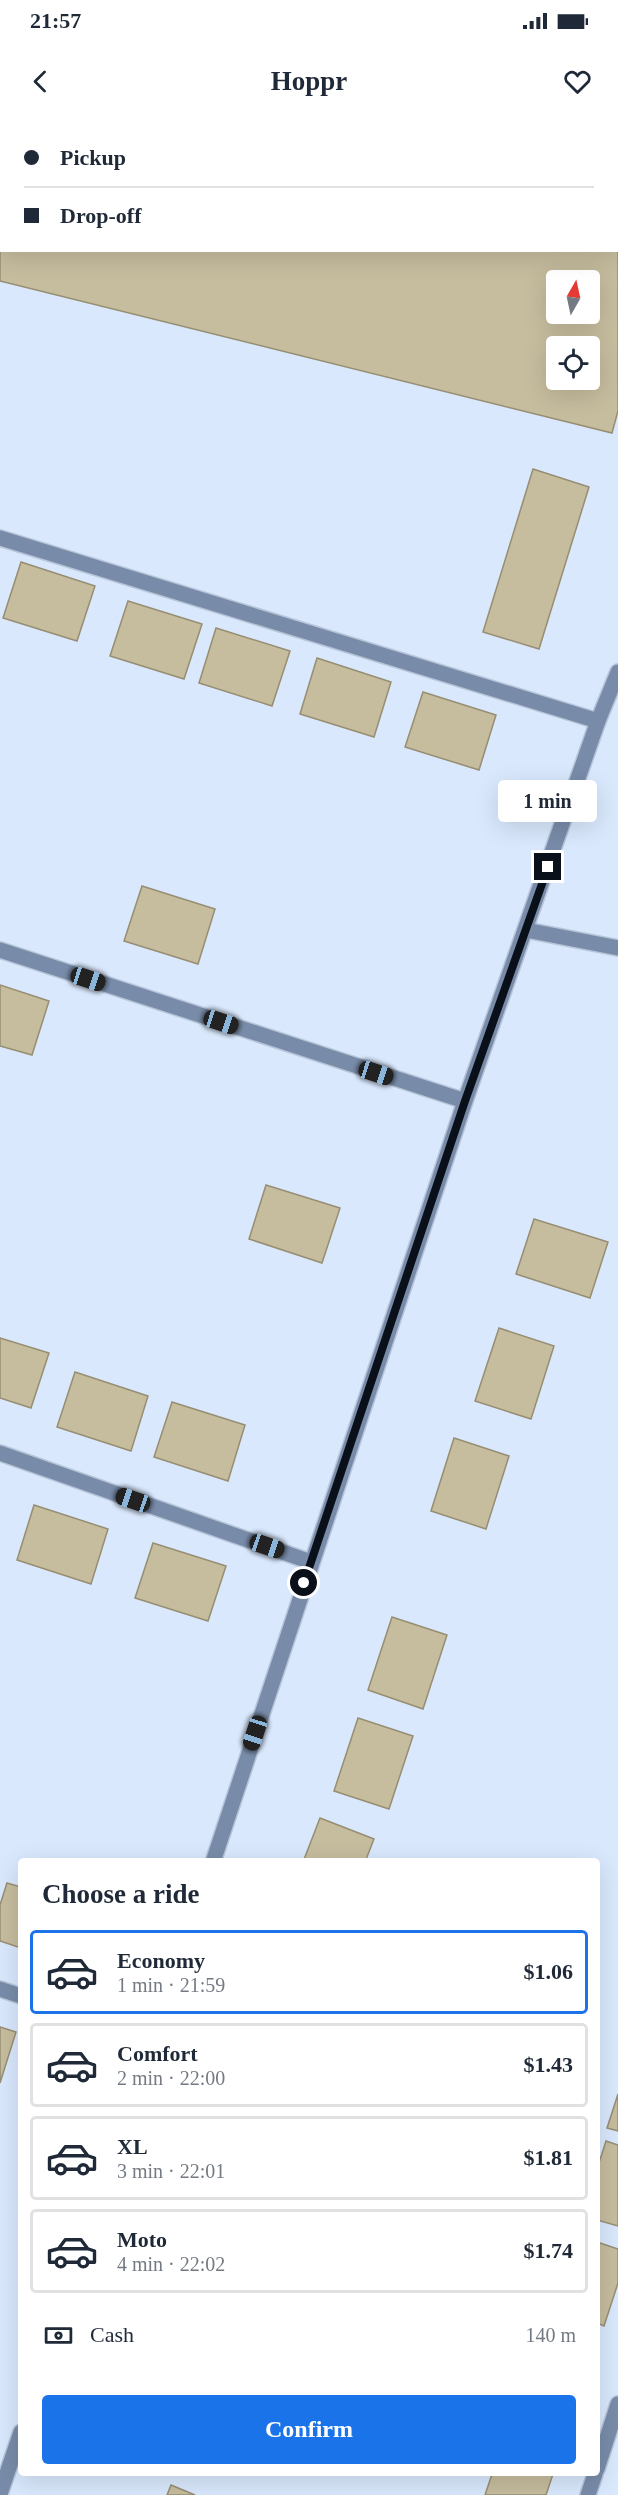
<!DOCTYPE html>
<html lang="en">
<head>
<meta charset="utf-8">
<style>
	:root { --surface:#fff; --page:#f2f2f3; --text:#1f2937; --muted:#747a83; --line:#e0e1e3; --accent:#1a73e8 }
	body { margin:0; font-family:Georgia,serif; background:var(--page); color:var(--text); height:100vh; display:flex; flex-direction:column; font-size:22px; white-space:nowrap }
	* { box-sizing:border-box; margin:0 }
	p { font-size:20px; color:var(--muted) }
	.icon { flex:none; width:33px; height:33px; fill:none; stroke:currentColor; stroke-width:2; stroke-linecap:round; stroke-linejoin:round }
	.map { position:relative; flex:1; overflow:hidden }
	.drawer { position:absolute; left:18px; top:1738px; width:582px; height:618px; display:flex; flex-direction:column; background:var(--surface); border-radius:6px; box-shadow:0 6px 24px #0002 }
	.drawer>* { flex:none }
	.banner { position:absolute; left:0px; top:0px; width:618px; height:132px; box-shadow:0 6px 24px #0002; display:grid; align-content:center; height:132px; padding:0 24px; background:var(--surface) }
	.needle { width:39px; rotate:9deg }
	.fabs { position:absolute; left:546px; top:150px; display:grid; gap:12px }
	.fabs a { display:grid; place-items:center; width:54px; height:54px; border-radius:6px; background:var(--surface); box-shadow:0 6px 24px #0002; font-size:30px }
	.end { position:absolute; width:27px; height:27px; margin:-14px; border:8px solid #0a1019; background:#fff; box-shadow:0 0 0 3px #fff }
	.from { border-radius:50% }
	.bubble { position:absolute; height:42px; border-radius:6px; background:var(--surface); box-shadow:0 6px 24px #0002; font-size:20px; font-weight:800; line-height:42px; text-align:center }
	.car { position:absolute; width:18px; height:36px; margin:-18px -9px; border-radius:8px; box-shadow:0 0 4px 2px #0007; background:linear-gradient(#222 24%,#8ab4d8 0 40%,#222 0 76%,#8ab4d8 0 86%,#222 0) }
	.banner b { display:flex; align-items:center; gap:21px; height:57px; font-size:22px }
	.banner b+b { border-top:2px solid var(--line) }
	.banner i { width:15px; height:15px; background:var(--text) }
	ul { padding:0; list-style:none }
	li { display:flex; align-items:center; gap:18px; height:84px; margin:0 12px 9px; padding:0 12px; border:3px solid var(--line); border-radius:6px }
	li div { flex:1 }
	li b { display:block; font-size:22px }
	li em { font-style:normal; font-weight:800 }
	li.current { border-color:var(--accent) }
	li>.icon { width:54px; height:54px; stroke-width:1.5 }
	h2 { padding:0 24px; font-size:27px; line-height:72px }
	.pay { display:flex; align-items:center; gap:15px; height:66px; padding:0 24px; font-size:22px }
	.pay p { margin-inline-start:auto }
	.cta { display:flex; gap:12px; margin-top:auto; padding:12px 24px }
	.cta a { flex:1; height:69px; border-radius:6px; background:var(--accent); color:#fff; font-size:24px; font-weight:800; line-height:69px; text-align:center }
	.status { display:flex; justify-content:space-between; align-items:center; height:42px; padding:0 30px; background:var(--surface); direction:ltr }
	.status svg { height:16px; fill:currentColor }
	header { display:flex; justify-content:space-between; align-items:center; height:78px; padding:0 24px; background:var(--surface); font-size:27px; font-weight:800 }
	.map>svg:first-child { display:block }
</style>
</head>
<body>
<div class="status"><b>21:57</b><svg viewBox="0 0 49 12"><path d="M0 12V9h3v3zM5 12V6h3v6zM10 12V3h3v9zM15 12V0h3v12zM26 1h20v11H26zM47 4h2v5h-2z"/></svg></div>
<header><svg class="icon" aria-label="back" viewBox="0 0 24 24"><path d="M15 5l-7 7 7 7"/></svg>Hoppr<svg class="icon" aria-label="heart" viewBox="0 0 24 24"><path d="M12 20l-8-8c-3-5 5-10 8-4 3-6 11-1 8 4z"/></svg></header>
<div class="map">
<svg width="618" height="2375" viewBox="0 0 618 2375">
	<rect width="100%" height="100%" fill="#d9e8fd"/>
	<g fill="#c6bc9e" stroke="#978e72" stroke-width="1.5" fill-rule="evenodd">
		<path d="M0 0H618V291L612 313 0 161ZM2 2H616V130H2ZM556 160H590V194H556ZM556 226H590V260H556Z"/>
		<polygon points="533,349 589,367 539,529 483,512"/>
		<polygon points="21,442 95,466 77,521 3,498"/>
		<polygon points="128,481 202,504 184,559 110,536"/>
		<polygon points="216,508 290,531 272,586 199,563"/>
		<polygon points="317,538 391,562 374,617 300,594"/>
		<polygon points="423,572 496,595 479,650 405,627"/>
		<polygon points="142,766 215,789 198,844 124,821"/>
		<polygon points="0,865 49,881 32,935 0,926"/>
		<polygon points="266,1065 340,1088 322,1143 249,1119"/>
		<polygon points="534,1099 608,1122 590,1178 516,1154"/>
		<polygon points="499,1208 554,1226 531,1299 475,1281"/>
		<polygon points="0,1218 49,1233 31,1288 0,1278"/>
		<polygon points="75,1252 148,1276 131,1331 57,1307"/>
		<polygon points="172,1282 245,1305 228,1361 154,1337"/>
		<polygon points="454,1318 509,1336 486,1409 431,1391"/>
		<polygon points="34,1385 108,1409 91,1464 17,1440"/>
		<polygon points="153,1423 226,1446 208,1501 135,1478"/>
		<polygon points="392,1497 447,1515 423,1589 368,1570"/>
		<polygon points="358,1598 413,1616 389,1689 334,1671"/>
		<polygon points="320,1698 374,1719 365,1742 303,1742"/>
		<polygon points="7,1763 21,1767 21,1828 0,1821 0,1785"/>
		<polygon points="0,1907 16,1912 0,1963"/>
		<polygon points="618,1974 618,2011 607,2008"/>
		<polygon points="606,2021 618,2025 618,2106 597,2100 597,2049"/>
		<polygon points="597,2122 618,2129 618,2163 604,2206 597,2203"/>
		<polygon points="492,2354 553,2354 546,2375 485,2375"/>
		<polygon points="171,2365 195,2375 167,2375"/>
	</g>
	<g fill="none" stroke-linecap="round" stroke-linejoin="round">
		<defs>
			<g id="street">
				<polyline points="0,418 598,601"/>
				<polyline points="526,810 618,828"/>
				<polyline points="0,830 465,981"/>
				<polyline points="0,1333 311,1442"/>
				<polyline points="213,1742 465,981 598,601 618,552"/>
				<polyline points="0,1869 21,1876"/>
				<polyline points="597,2349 618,2284"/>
				<polyline points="0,2374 21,2312"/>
				<polyline points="588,2375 595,2354"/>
			</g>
		</defs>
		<use href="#street" stroke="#b8c5d9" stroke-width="18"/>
		<use href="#street" stroke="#788ca9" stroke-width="15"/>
	</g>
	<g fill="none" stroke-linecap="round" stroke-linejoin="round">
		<polyline stroke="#0a1019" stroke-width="8" points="304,1463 465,981 548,747"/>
	</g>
</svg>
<div class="fabs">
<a><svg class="needle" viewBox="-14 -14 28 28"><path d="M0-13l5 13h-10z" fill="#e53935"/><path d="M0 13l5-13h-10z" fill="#747a83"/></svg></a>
<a><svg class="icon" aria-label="locate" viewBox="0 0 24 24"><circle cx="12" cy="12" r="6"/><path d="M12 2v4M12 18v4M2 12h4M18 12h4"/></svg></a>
</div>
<i class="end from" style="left:304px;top:1463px"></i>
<i class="end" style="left:548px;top:747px"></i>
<div class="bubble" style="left:498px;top:660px;width:99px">1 min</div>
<i class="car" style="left:88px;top:859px;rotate:108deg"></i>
<i class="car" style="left:221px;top:902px;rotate:108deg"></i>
<i class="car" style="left:376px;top:953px;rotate:108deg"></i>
<i class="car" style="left:133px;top:1380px;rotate:289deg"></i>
<i class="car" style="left:267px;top:1426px;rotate:109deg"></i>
<i class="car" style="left:255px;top:1613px;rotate:198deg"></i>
<div class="banner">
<b><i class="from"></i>Pickup</b>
<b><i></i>Drop-off</b>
</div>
<section class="drawer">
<h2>Choose a ride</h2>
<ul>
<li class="current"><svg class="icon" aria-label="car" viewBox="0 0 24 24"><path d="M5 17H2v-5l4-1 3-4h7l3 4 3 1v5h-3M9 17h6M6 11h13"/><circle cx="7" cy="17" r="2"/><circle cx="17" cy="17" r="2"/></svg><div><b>Economy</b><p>1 min · 21:59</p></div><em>$1.06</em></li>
<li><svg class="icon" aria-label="car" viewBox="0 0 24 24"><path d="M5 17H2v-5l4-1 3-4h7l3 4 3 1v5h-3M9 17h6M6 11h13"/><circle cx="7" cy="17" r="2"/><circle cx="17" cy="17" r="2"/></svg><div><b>Comfort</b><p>2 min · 22:00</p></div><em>$1.43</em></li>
<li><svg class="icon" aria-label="car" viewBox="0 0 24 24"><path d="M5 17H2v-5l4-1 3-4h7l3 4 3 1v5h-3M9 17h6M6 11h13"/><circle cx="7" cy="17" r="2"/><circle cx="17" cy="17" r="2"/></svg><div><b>XL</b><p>3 min · 22:01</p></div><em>$1.81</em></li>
<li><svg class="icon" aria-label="car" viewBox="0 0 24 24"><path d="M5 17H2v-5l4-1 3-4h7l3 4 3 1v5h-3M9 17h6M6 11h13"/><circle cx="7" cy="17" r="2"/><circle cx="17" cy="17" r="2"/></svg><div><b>Moto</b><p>4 min · 22:02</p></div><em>$1.74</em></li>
</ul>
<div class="pay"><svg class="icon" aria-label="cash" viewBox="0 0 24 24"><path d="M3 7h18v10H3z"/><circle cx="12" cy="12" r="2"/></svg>Cash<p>140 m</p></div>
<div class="cta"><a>Confirm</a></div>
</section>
</div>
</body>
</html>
